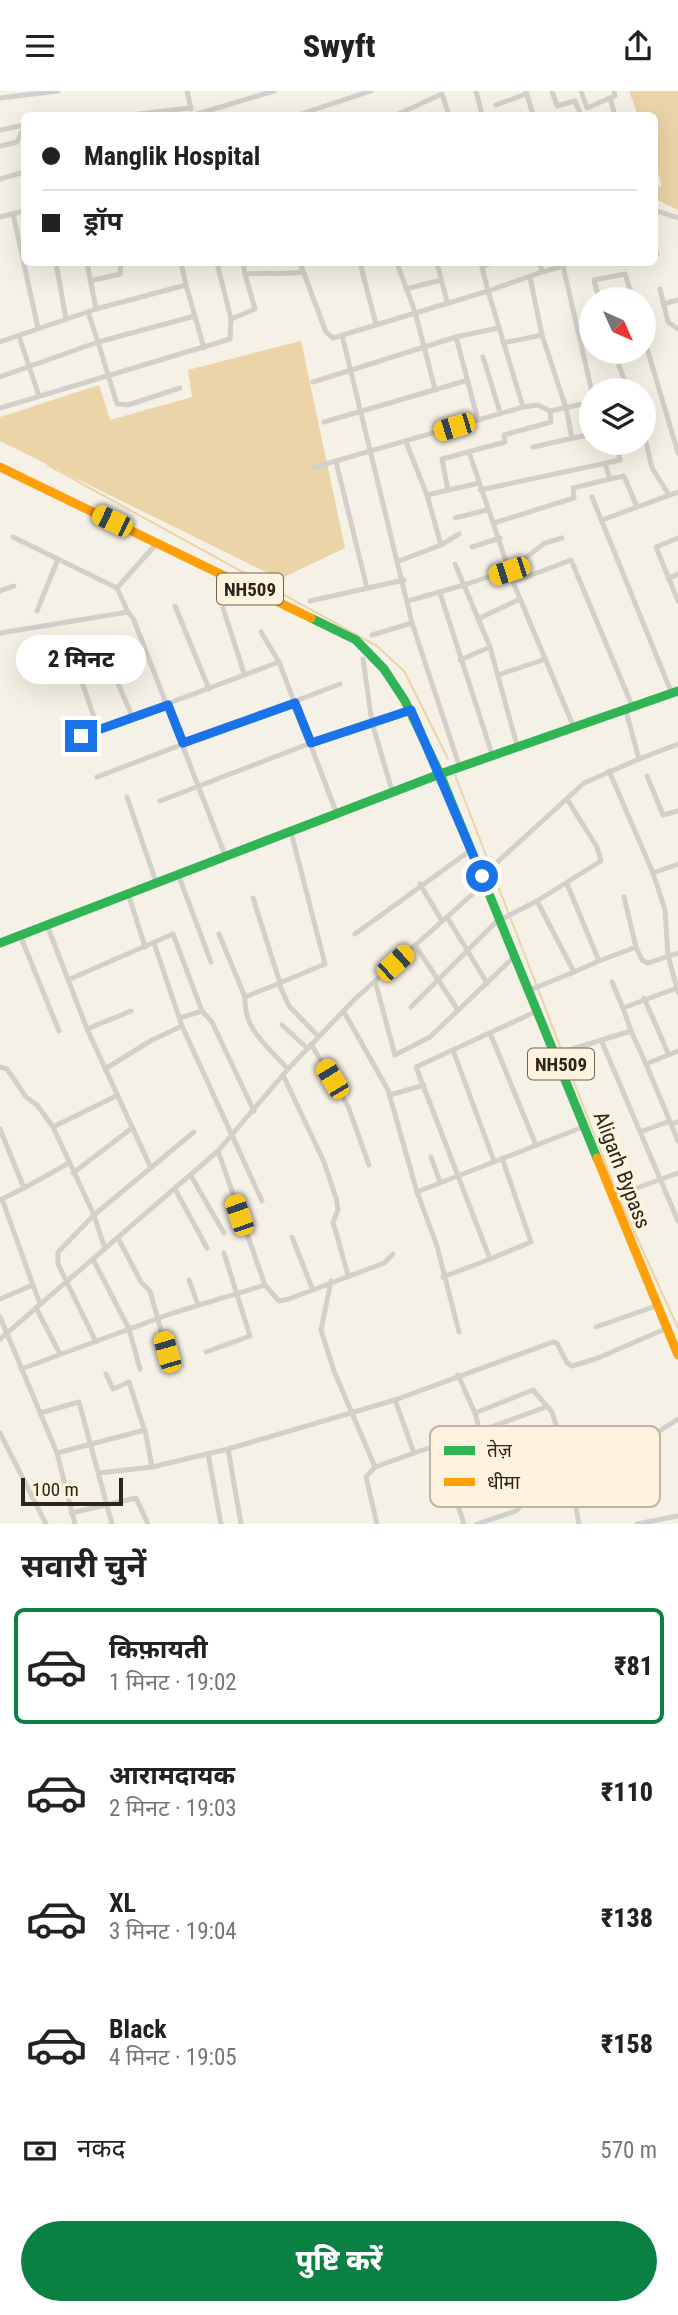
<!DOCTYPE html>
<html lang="hi">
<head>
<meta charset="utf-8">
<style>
	:root { --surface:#fff; --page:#f6f6f6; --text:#222; --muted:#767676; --line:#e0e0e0; --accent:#0b8043 }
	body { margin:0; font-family:"Roboto Condensed","Noto Sans Devanagari",sans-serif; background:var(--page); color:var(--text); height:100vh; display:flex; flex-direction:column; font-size:26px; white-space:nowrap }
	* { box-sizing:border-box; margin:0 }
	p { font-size:23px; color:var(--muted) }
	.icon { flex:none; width:38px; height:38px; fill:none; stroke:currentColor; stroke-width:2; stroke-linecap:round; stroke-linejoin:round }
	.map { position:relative; height:1433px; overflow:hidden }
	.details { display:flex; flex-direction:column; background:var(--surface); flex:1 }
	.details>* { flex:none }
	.banner { position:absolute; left:21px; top:21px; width:637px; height:154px; border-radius:10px; box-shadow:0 7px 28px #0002; display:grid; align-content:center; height:154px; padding:0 21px; background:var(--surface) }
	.needle { width:46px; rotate:135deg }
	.controls { position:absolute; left:579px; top:196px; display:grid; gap:14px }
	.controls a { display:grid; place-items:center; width:77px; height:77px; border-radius:50%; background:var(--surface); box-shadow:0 7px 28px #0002; font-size:35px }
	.scale { position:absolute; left:21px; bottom:18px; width:102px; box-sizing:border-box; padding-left:7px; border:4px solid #2c2519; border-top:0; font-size:19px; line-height:24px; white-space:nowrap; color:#2c2519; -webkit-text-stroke:5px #fdf3df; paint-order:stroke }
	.end { position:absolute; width:32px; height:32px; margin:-16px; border:9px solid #1a73e8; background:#fff; box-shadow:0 0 0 4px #fff }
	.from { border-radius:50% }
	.bubble { position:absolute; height:49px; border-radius:24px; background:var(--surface); box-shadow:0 7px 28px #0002; font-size:23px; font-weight:800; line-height:49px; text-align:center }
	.car { position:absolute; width:21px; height:42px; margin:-21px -10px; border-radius:9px; box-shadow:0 0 5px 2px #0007; background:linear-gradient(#f5c518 24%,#345 0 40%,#f5c518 0 76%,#345 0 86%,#f5c518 0) }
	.banner b { display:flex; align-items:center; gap:24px; height:66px; font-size:26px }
	.banner b+b { border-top:2px solid var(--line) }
	.banner i { width:18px; height:18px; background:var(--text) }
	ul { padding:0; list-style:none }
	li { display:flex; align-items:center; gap:21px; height:116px; margin:0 14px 10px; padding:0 7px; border:4px solid transparent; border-radius:10px }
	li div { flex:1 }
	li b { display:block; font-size:26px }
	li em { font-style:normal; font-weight:800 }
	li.selected { border-color:var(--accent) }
	li>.icon { width:63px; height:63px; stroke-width:1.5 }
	h2 { padding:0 21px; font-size:32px; line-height:84px }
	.pay { display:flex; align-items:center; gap:18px; height:77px; padding:0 21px; font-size:26px }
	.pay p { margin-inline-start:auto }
	.action { display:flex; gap:14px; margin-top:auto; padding:14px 21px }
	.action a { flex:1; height:80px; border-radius:42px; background:var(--accent); color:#fff; font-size:28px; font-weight:800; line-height:80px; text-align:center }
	header { display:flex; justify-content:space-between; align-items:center; height:91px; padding:0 21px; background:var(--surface); font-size:32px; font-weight:800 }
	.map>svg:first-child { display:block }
</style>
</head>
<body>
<header><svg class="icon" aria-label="menu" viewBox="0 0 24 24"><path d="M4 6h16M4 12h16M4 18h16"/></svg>Swyft<svg class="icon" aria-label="share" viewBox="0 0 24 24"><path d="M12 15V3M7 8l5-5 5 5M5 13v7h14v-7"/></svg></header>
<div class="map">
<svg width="678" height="1433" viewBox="0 0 678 1433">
	<rect width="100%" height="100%" fill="#f6f1e6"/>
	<g fill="#ead4a8">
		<polygon points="629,0 678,0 678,119 655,108 655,98 662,94 655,73 654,24 638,24"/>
		<polygon points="301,250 345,457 280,488 0,350 0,326 99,294 110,329 192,306 188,279"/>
	</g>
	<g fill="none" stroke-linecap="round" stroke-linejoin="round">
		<g stroke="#ead4a8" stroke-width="2">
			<polyline points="48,374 377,555 404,580 448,668"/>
			<polyline points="455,684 489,772"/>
			<polyline points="493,782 508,821"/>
			<polyline points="510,826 536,893"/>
			<polyline points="538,898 561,958"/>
			<polyline points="563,963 617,1102"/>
			<polyline points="619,1107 678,1237"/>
		</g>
		<g stroke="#d3d0cb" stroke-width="5">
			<polyline points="187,0 191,18"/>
			<polyline points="476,0 482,24"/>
			<polyline points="526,0 533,24"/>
			<polyline points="552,0 557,15 575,10 581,24"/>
			<polyline points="581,0 587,17 610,7"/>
			<polyline points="614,0 615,5 610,7 615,24"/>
			<polyline points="0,7 58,0"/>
			<polyline points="496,14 526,3"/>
			<polyline points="130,24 190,17"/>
			<polyline points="194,24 274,0"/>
			<polyline points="298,24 371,0"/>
			<polyline points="396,24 442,3 449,24"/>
			<polyline points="0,39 24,34"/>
			<polyline points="0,55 17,51 24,36"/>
			<polyline points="0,88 24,81"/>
			<polyline points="654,119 678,127"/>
			<polyline points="13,123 38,237"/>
			<polyline points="0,126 24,120"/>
			<polyline points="654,156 657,163"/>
			<polyline points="56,172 66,228"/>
			<polyline points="87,172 96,218"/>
			<polyline points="181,172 186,194"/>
			<path d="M243 172 245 183C265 181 283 184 303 181"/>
			<polyline points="300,172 326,241 333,247 488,200 481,172"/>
			<polyline points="360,172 376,233"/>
			<polyline points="397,172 415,221 435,298"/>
			<polyline points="437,172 447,211"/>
			<polyline points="482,175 492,172"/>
			<polyline points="542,181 563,175 592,301"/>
			<polyline points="530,186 542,244 566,317 572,347"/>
			<polyline points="90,190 120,183 121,172"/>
			<polyline points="406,198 441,189"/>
			<polyline points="660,198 668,231 678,238"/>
			<polyline points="599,208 594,189 625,183 633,208"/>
			<polyline points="663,213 678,209"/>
			<polyline points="88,221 98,251 195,225"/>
			<polyline points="231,228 255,218 245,183"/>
			<polyline points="342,244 412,532 458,671"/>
			<polyline points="19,245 39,305"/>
			<polyline points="456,246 478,329"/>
			<polyline points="644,247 678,362"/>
			<polyline points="0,251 96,218 186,194 204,257"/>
			<polyline points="503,252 542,244"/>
			<polyline points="614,261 628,299"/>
			<polyline points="483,266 500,321"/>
			<polyline points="0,286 98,251 117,313 128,314 180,297"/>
			<polyline points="313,291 456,246 498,237"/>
			<polyline points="523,316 488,200 542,181 540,172"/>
			<polyline points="0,317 230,248 231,228 217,172"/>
			<polyline points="324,331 465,290"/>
			<polyline points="644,343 652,377 669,404"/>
			<polyline points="533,356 592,343"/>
			<polyline points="469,361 513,491 572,632"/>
			<polyline points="336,371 367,497"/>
			<polyline points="315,376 523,316 538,314 550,320 592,311"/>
			<polyline points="610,388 624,385 637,416"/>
			<polyline points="479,392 448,399 442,368 505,351 504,344 551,331 550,320"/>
			<polyline points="480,399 620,369 616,352"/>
			<polyline points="427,404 448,399"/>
			<polyline points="592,406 672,603"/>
			<polyline points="455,427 487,419"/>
			<polyline points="602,429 678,401"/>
			<polyline points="494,432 574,407 573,397 610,388 605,372"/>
			<polyline points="13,446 117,497 157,452"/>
			<polyline points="678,447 656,456 678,510"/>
			<polyline points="441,454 459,443"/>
			<polyline points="472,456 500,447"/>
			<polyline points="399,470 441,454 427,404 406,351"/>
			<polyline points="455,473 464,494 509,479 545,452 562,447"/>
			<polyline points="668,488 678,483"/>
			<polyline points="513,491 571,469 631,612"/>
			<polyline points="117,497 128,521"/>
			<polyline points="0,500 14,495"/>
			<polyline points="440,502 491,660"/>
			<polyline points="310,510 404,489"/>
			<polyline points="408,510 464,494 490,556 460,569"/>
			<polyline points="175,515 209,598"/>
			<polyline points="223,517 244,582"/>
			<polyline points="37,520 58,468"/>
			<polyline points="478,528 520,508"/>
			<polyline points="261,541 279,571 335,718"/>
			<polyline points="0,542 128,521 133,527 225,764"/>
			<polyline points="372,544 412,532"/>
			<polyline points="490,556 516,651"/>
			<polyline points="363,568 372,632 391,696"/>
			<polyline points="498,584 546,568"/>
			<polyline points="116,588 132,625"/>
			<polyline points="83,594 98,638"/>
			<polyline points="81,645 279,571"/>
			<polyline points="639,668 678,653"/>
			<polyline points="609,680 653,782 678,773"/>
			<polyline points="647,685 663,724 678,720"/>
			<polyline points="97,686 340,593"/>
			<polyline points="127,706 156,791"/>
			<polyline points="160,710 311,652 411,619"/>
			<polyline points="653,782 665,819 668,865 678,901"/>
			<polyline points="178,783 211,871"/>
			<polyline points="482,785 584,692 639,668 626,620"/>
			<polyline points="420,793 442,830"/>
			<polyline points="567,793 599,870 574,881"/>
			<polyline points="128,802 145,856"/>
			<polyline points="253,807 280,892 325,873 291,741"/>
			<polyline points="447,826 487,892"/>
			<polyline points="500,829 537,810 601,770 597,756 567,708"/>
			<polyline points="47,834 87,938 151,1077"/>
			<polyline points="219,843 245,906"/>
			<polyline points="355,843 471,759"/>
			<polyline points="20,844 59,940"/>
			<polyline points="154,852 182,935"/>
			<polyline points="415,854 458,919"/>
			<polyline points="636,856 642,869 648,872 678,862"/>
			<polyline points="599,870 636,856 624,806"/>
			<polyline points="70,888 173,843 202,920 212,931 254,1020"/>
			<polyline points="375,890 395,964 430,946 515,865"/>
			<polyline points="612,891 623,917"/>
			<path d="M280 892 245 906C243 938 268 956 288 978"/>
			<polyline points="279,893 289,915 318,945"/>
			<polyline points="530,899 574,881 537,810"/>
			<polyline points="644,907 668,962"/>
			<polyline points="411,916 500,827"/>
			<polyline points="344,921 388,999 417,1101"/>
			<polyline points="180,927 202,920"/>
			<polyline points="282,934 307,957"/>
			<polyline points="87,938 131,920"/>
			<polyline points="631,940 623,917 677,897"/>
			<polyline points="490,942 536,1054"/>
			<polyline points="601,949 678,1130"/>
			<polyline points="311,953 348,1015 369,1074"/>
			<polyline points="453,959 494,1070"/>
			<polyline points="556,963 631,940 646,973"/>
			<polyline points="0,976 7,978 26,1006 37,1014 53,1036 94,1124 105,1158"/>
			<polyline points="105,978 152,949 182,935 262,1110"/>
			<polyline points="283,984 324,1071 336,1107 338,1119 333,1131 348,1184"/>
			<polyline points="390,1004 424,994"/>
			<polyline points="678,1031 671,1033 678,1050"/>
			<polyline points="671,1033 646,973 678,960"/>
			<polyline points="53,1036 116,1005"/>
			<polyline points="0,1038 24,1097 69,1072"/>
			<polyline points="640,1041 670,1030"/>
			<polyline points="218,1060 265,1194 279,1210 289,1208 384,1172 393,1163"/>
			<polyline points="431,1066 440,1091"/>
			<polyline points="502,1067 531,1151 490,1168 416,976 537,920"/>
			<polyline points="73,1082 132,1037"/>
			<polyline points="191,1085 224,1142"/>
			<polyline points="175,1098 207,1157"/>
			<polyline points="612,1106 678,1082"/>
			<polyline points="0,1109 24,1097"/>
			<polyline points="292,1146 312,1197"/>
			<polyline points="118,1147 141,1191 150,1200 167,1261"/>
			<polyline points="93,1168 129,1238 140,1278"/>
			<polyline points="443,1186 490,1168"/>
			<polyline points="189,1189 198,1214"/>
			<polyline points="331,1190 321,1239 334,1280 375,1376"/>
			<polyline points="33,1194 40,1213"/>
			<polyline points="0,1208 33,1194 2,1108"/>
			<polyline points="36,1217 60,1263"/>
			<polyline points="0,1226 57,1362 75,1433"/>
			<polyline points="596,1236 656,1215"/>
			<polyline points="459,1241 437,1155 417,1101 583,1036"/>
			<polyline points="0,1248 218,1060 288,978 356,907 485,792"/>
			<polyline points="96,1251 58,1173 58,1161 94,1124 194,1041"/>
			<polyline points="206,1261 250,1245 224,1162"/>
			<polyline points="21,1278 170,1223 265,1194"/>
			<polyline points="106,1283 113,1298 129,1291 146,1344 152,1376"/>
			<polyline points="458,1284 475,1322"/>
			<polyline points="40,1322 79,1311 112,1433"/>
			<polyline points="480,1340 546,1316"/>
			<polyline points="0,1342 46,1433"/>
			<polyline points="438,1353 464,1433"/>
			<polyline points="228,1358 241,1433"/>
			<polyline points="57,1362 145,1339"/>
			<polyline points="414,1362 480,1340 475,1322 533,1299 552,1321 568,1372 579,1433"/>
			<polyline points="208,1363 221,1433"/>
			<polyline points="585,1367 647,1348 678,1328"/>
			<polyline points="99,1382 152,1376 228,1358 395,1309 553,1251 557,1252 567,1272 572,1275 598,1267 665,1238"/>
			<polyline points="449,1385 502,1367"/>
			<polyline points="71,1422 136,1407 148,1433"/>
			<polyline points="377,1433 366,1386 375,1376 414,1362 395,1309"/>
			<polyline points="477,1433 516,1420 524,1411 574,1398"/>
			<polyline points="637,1433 678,1425"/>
		</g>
		<g stroke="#30b455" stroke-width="9">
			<polyline points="311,527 356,549 384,578 405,610 440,683 597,1067"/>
			<polyline points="0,852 440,683 678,600"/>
		</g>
		<g stroke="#ff9f0a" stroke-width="9">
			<polyline points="0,376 311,527"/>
			<polyline points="597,1067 678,1264"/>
		</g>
	</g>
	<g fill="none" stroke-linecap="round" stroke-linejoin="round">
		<polyline stroke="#1a73e8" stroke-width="9" points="81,645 168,614 183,652 295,612 311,652 411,619 482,785"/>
	</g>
	<g text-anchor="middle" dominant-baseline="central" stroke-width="6" stroke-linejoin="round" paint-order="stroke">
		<g fill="#fdf3df" stroke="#6b6354" stroke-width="2">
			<rect x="217" y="482.5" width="66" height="31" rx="5"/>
			<rect x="528" y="957.5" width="66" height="31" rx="5"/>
		</g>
		<g font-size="19" font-weight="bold" fill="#2c2519">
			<text x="250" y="498">NH509</text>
			<text x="561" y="973">NH509</text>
		</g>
		<g font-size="21" fill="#2c2519" stroke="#fdf3df">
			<text transform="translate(622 1079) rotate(69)">Aligarh Bypass</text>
		</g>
	</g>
	<rect x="430" y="1335" width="230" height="81" rx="10" fill="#fdf3df" stroke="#beb5a4" stroke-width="2"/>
	<rect x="444" y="1355" width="31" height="9" fill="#30b455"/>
	<rect x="444" y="1387" width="31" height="8" fill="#ff9f0a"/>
	<g font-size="19" fill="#2c2519">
		<text x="487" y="1366">तेज़</text>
		<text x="487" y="1398">धीमा</text>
	</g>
</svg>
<div class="controls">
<a><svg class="needle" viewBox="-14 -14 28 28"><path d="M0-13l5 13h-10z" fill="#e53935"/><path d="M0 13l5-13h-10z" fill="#767676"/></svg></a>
<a><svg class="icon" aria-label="layers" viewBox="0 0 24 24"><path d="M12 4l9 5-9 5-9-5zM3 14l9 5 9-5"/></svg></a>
</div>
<div class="scale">100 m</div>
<i class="end from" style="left:482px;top:785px"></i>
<i class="end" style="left:81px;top:645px"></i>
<div class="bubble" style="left:16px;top:544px;width:130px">2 मिनट</div>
<i class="car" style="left:454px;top:336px;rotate:253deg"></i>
<i class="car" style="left:112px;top:430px;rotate:296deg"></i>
<i class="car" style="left:509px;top:480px;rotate:252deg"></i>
<i class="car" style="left:395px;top:872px;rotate:48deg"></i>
<i class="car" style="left:332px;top:988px;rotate:329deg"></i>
<i class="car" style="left:239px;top:1124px;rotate:341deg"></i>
<i class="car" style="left:167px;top:1261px;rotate:344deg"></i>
<div class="banner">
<b><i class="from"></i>Manglik Hospital</b>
<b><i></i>ड्रॉप</b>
</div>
</div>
<section class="details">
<h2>सवारी चुनें</h2>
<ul>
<li class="selected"><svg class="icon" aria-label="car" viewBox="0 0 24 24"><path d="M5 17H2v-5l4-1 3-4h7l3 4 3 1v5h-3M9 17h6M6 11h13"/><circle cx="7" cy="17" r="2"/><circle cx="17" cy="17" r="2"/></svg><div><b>किफ़ायती</b><p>1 मिनट · 19:02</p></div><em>₹81</em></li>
<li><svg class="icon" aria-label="car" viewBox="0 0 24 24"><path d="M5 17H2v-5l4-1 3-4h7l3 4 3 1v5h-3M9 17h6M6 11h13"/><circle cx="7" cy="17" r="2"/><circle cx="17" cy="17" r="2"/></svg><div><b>आरामदायक</b><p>2 मिनट · 19:03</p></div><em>₹110</em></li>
<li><svg class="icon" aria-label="car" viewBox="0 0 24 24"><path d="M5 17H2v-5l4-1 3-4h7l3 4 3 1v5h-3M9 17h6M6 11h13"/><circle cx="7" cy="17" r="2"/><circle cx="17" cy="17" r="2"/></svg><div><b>XL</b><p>3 मिनट · 19:04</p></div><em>₹138</em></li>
<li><svg class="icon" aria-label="car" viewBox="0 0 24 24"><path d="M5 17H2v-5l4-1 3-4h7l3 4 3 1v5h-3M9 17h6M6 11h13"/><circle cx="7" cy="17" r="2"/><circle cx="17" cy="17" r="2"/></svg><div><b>Black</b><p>4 मिनट · 19:05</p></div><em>₹158</em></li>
</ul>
<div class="pay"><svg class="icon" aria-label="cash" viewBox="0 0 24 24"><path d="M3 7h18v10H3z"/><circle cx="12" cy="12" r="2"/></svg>नकद<p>570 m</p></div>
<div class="action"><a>पुष्टि करें</a></div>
</section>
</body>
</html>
